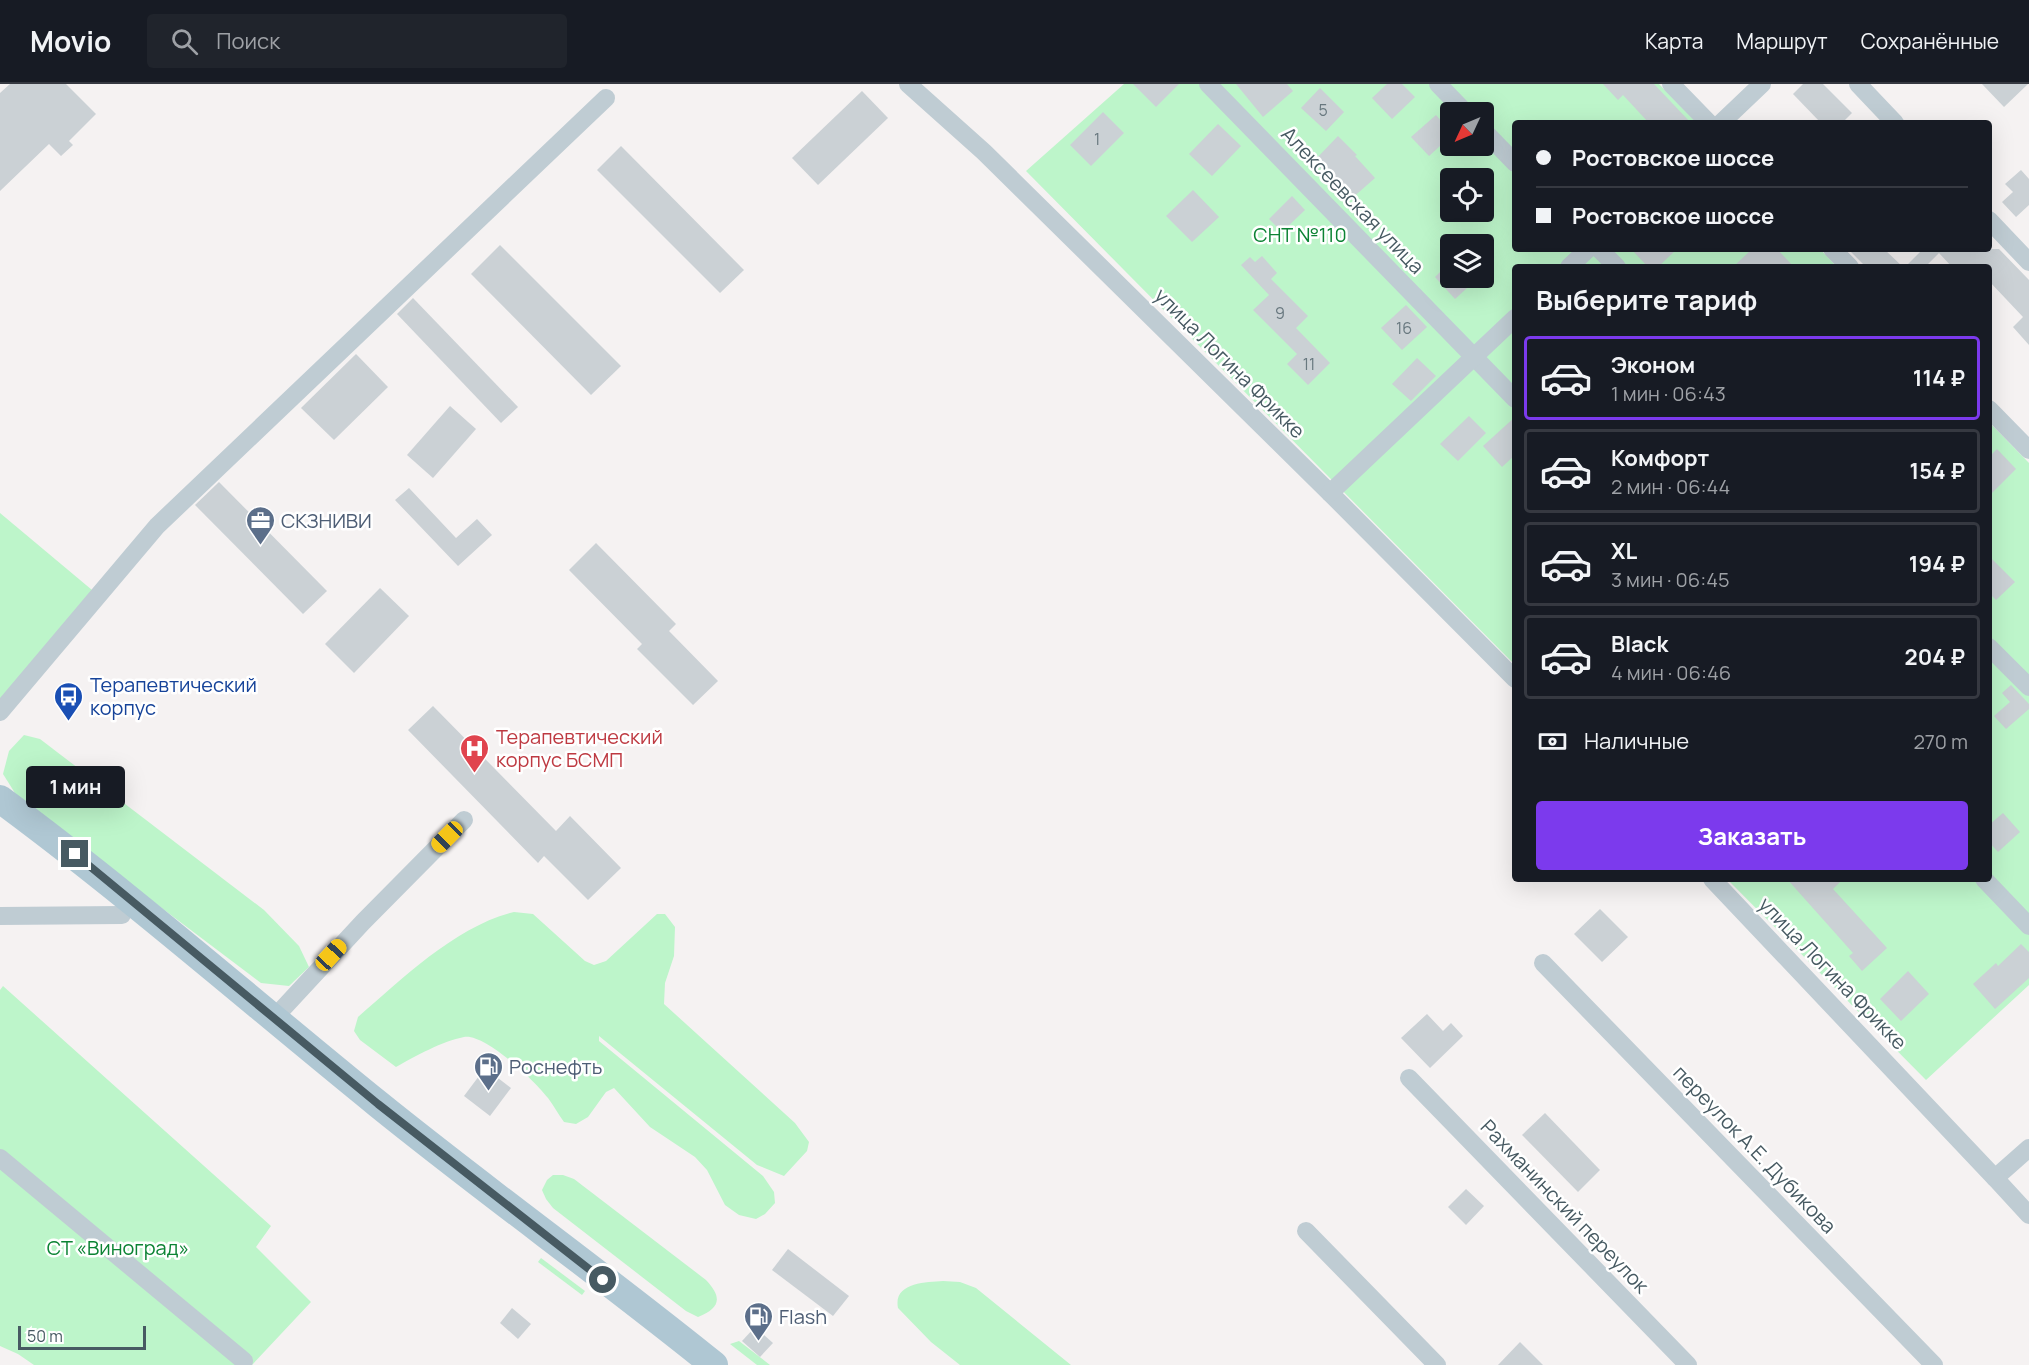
<!DOCTYPE html>
<html lang="ru">
<head>
<meta charset="utf-8">
<style>
	:root { --surface:#171b24; --page:#20242c; --text:#f1f3f6; --muted:#9ea1a6; --line:#363941; --accent:#7c3aed }
	body { margin:0; font-family:Manrope,sans-serif; background:var(--page); color:var(--text); height:100vh; display:flex; flex-direction:column; font-size:22px; white-space:nowrap }
	* { box-sizing:border-box; margin:0 }
	p { font-size:20px; color:var(--muted) }
	.icon { flex:none; width:33px; height:33px; fill:none; stroke:currentColor; stroke-width:2; stroke-linecap:round; stroke-linejoin:round }
	.map { position:relative; flex:1; overflow:hidden }
	.sheet { position:absolute; left:1512px; top:180px; width:480px; height:618px; display:flex; flex-direction:column; background:var(--surface); border-radius:6px; box-shadow:0 6px 24px #0002 }
	.sheet>* { flex:none }
	.banner { position:absolute; left:1512px; top:36px; width:480px; height:132px; border-radius:6px; box-shadow:0 6px 24px #0002; display:grid; align-content:center; height:132px; padding:0 24px; background:var(--surface) }
	.needle { width:39px; rotate:226deg }
	.buttons { position:absolute; left:1440px; top:18px; display:grid; gap:12px }
	.buttons a { display:grid; place-items:center; width:54px; height:54px; border-radius:6px; background:var(--surface); box-shadow:0 6px 24px #0002; font-size:30px }
	.scale { position:absolute; left:18px; bottom:15px; width:128px; box-sizing:border-box; padding-left:6px; border:3px solid #475a62; border-top:0; font-size:16px; line-height:21px; white-space:nowrap; color:#475a62; -webkit-text-stroke:4px #fff; paint-order:stroke }
	.end { position:absolute; width:27px; height:27px; margin:-14px; border:8px solid #475a62; background:#fff; box-shadow:0 0 0 3px #fff }
	.from { border-radius:50% }
	.bubble { position:absolute; height:42px; border-radius:6px; background:var(--surface); box-shadow:0 6px 24px #0002; font-size:20px; font-weight:700; line-height:42px; text-align:center }
	.car { position:absolute; width:18px; height:36px; margin:-18px -9px; border-radius:8px; box-shadow:0 0 4px 2px #0007; background:linear-gradient(#f5c518 24%,#345 0 40%,#f5c518 0 76%,#345 0 86%,#f5c518 0) }
	.banner b { display:flex; align-items:center; gap:21px; height:57px; font-size:22px }
	.banner b+b { border-top:2px solid var(--line) }
	.banner i { width:15px; height:15px; background:var(--text) }
	ul { padding:0; list-style:none }
	li { display:flex; align-items:center; gap:18px; height:84px; margin:0 12px 9px; padding:0 12px; border:3px solid var(--line); border-radius:6px }
	li div { flex:1 }
	li b { display:block; font-size:22px }
	li em { font-style:normal; font-weight:700 }
	li.selected { border-color:var(--accent) }
	li>.icon { width:54px; height:54px; stroke-width:1.5 }
	h2 { padding:0 24px; font-size:27px; line-height:72px }
	.pay { display:flex; align-items:center; gap:15px; height:66px; padding:0 24px; font-size:22px }
	.pay p { margin-inline-start:auto }
	.button { display:flex; gap:12px; margin-top:auto; padding:12px 24px }
	.button a { flex:1; height:69px; border-radius:6px; background:var(--accent); color:#fff; font-size:24px; font-weight:700; line-height:69px; text-align:center }
	header { display:flex; align-items:center; gap:36px; box-sizing:border-box; height:84px; padding:0 30px; background:var(--surface); border-bottom:2px solid var(--line) }
	header strong { font-size:28px }
	nav { display:flex; gap:33px; margin-inline-start:auto; font-size:21px }
	.search { width:420px; height:54px; background:var(--page); display:flex; align-items:center; gap:15px; box-sizing:border-box; padding:0 21px; border-radius:6px; color:var(--muted); font-size:22px }
	.map>svg:first-child { display:block }
</style>
</head>
<body>
<header>
<strong>Movio</strong>
<div class="search"><svg class="icon" aria-label="search" viewBox="0 0 24 24"><circle cx="10" cy="10" r="6"/><path d="M15 15l6 6"/></svg>Поиск</div>
<nav><a>Карта</a><a>Маршрут</a><a>Сохранённые</a></nav>
</header>
<div class="map">
<svg width="2029" height="1281" viewBox="0 0 2029 1281">
	<rect width="100%" height="100%" fill="#f5f2f2"/>
	<g fill="#bdf5ca" fill-rule="evenodd">
		<path d="M1124 0H1659L1697 39H1515V165H1820L1837 183H1515V581L1026 87ZM1450 28H1484V62H1450ZM1450 94H1484V128H1450ZM1450 160H1484V194H1450Z"/>
		<polygon points="1989,338 2029,379 2029,901 1926,996 1727,795 1989,795"/>
		<polygon points="0,429 92,506 0,620"/>
		<polygon points="24,651 40,655 264,826 299,862 309,883 289,902 261,899 20,717 3,690 9,667"/>
		<path d="M514 828 533 830 585 877 594 881 606 877 657 830H665L675 843 674 872 665 899 664 920 795 1039 809 1058 807 1067 784 1092 757 1081 599 952V957L763 1092 774 1108 775 1119 765 1130 756 1135 739 1131 725 1121 707 1086 695 1073 650 1043 614 1004 606 1008 588 1033 576 1040 564 1038C558 1030 554 1022 548 1014 536 998 485 949 464 953 443 957 415 972 396 983L360 956 354 947 358 933C402 895 456 842 514 828Z"/>
		<polygon points="3,902 271,1142 256,1163 311,1218 252,1281 34,1281 18,1270 0,1262 0,906"/>
		<path d="M553 1091H563L574 1095 706 1196C722 1213 721 1224 698 1233L686 1227 553 1124 546 1115 542 1106 547 1096Z"/>
		<polygon points="541,1174 585,1207 582,1211 538,1178"/>
		<path d="M943 1197 960 1198 976 1204 1071 1281H960L931 1258 898 1224C893 1199 925 1198 943 1197Z"/>
		<polygon points="739,1257 770,1281 757,1281 730,1260"/>
	</g>
	<g fill="#cbd1d5">
		<polygon points="10,0 66,0 96,30 69,57 73,61 61,72 49,60 0,107 0,9"/>
		<polygon points="1133,0 1179,0 1156,23"/>
		<polygon points="1236,0 1287,0 1293,7 1263,33"/>
		<polygon points="1387,0 1402,0 1415,13 1392,35 1372,14"/>
		<polygon points="1603,0 1654,0 1691,39 1649,39 1623,11 1618,16"/>
		<polygon points="1803,0 1823,0 1852,29 1842,39 1821,39 1793,10"/>
		<polygon points="1982,0 2028,0 2004,23"/>
		<polygon points="1320,4 1344,28 1326,47 1301,24"/>
		<polygon points="862,7 888,34 818,101 792,74"/>
		<polygon points="1103,28 1124,49 1091,82 1070,61"/>
		<polygon points="1436,31 1450,47 1450,53 1429,72 1411,53"/>
		<polygon points="1218,40 1241,62 1212,92 1189,70"/>
		<polygon points="1338,52 1357,71 1355,72 1375,94 1350,116 1314,77"/>
		<polygon points="621,62 744,186 720,209 597,86"/>
		<polygon points="2021,86 2029,95 2029,121 2016,133 2002,118 2013,108 2005,100"/>
		<polygon points="1193,106 1219,133 1192,158 1166,132"/>
		<polygon points="1292,112 1305,126 1282,148 1269,135"/>
		<polygon points="500,161 621,282 591,311 471,190"/>
		<polygon points="1631,165 1677,165 1658,183 1648,183"/>
		<polygon points="1752,165 1777,165 1794,183 1733,183"/>
		<polygon points="1848,165 1884,165 1903,183 1866,183"/>
		<polygon points="1923,165 1999,165 2029,196 2029,261 2013,243 2023,233 1989,197 1989,183 1952,183 1939,169 1925,183 1905,183"/>
		<polygon points="1262,172 1277,189 1271,195 1308,232 1296,244 1330,279 1308,301 1287,280 1297,270 1253,226 1269,211 1241,181 1250,173 1255,178"/>
		<polygon points="1450,178 1450,194 1478,194 1455,215 1435,193"/>
		<polygon points="413,214 518,323 501,339 397,230"/>
		<polygon points="1406,221 1427,243 1402,266 1381,244"/>
		<polygon points="356,270 388,303 334,356 301,324"/>
		<polygon points="1417,274 1436,292 1411,317 1392,300"/>
		<polygon points="450,322 476,345 433,394 407,371"/>
		<polygon points="1469,332 1486,349 1458,377 1440,360"/>
		<polygon points="1515,333 1515,371 1502,383 1483,362"/>
		<polygon points="1997,365 2016,385 1989,412 1989,373"/>
		<polygon points="219,398 327,507 303,530 195,421"/>
		<polygon points="409,404 456,454 477,435 492,451 458,482 395,416"/>
		<polygon points="596,459 676,540 669,547 718,597 693,621 637,565 642,560 569,486"/>
		<polygon points="1989,472 2015,498 1996,516 1989,509"/>
		<polygon points="380,504 409,532 354,589 325,560"/>
		<polygon points="2011,601 2029,620 2029,625 2006,645 1994,632 2010,618 2002,609"/>
		<polygon points="433,622 556,747 570,732 621,784 588,816 544,772 538,779 408,646"/>
		<polygon points="2003,729 2020,748 1998,768 1989,758 1989,741"/>
		<polygon points="1787,795 1843,795 1833,805 1887,864 1862,887 1849,872 1853,869"/>
		<polygon points="1600,825 1628,853 1602,878 1574,850"/>
		<polygon points="2021,860 2029,868 2029,894 1995,925 1973,900 1996,879 1998,882"/>
		<polygon points="1908,887 1929,910 1901,937 1880,915"/>
		<polygon points="1427,930 1443,947 1451,939 1463,952 1430,984 1401,954"/>
		<polygon points="485,984 511,1004 490,1032 464,1012"/>
		<polygon points="1545,1029 1600,1086 1578,1108 1522,1051"/>
		<polygon points="1466,1105 1484,1122 1466,1141 1448,1123"/>
		<polygon points="788,1165 849,1212 833,1232 772,1186"/>
		<polygon points="512,1224 531,1240 518,1255 500,1239"/>
		<polygon points="755,1243 773,1259 760,1273 742,1257"/>
		<polygon points="1520,1258 1543,1281 1498,1281"/>
	</g>
	<g fill="none" stroke-linecap="round" stroke-linejoin="round">
		<g stroke="#bfccd3" stroke-width="18">
			<polyline points="908,0 984,68 1330,409 1515,595"/>
			<polyline points="1208,0 1515,315"/>
			<polyline points="1438,0 1465,28"/>
			<polyline points="1671,0 1709,39"/>
			<polyline points="1858,0 1895,39"/>
			<polyline points="1721,39 1762,0"/>
			<polyline points="1484,47 1515,79"/>
			<polyline points="1989,136 2029,178"/>
			<polyline points="1599,165 1617,183"/>
			<polyline points="1832,165 1850,183"/>
			<polyline points="1569,183 1588,165"/>
			<polyline points="1989,325 2029,366"/>
			<polyline points="1330,409 1515,234"/>
			<polyline points="1989,563 2029,603"/>
			<polyline points="0,628 157,442 606,14"/>
			<polyline points="1712,795 1995,1094 2029,1064"/>
			<polyline points="1984,795 2029,842"/>
			<polyline points="0,832 122,831"/>
			<polyline points="1543,879 1934,1281"/>
			<polyline points="274,934 363,838 464,736"/>
			<polyline points="1409,994 1688,1281"/>
			<polyline points="0,1074 244,1277"/>
			<polyline points="1995,1094 2029,1131"/>
			<polyline points="1306,1147 1437,1281"/>
		</g>
		<path stroke="#afc7d3" stroke-width="28" d="M0 715C130 811 252 918 378 1020 488 1109 604 1192 714 1281"/>
	</g>
	<g fill="none" stroke-linecap="round" stroke-linejoin="round">
		<polyline stroke="#475a62" stroke-width="8" points="75,770 378,1020 603,1196"/>
	</g>
	<defs>
		<symbol id="office-pin" viewBox="-11 -11 22 30"><path d="M0 17L-7.5 6A9.5 9.5 0 1 1 7.5 6Z" fill="#5c6f8a" stroke="#fff"/><path d="M-6-3h4V-5.5h4V-3h4V5H-6ZM-1-4.5V-3h2v-1.5ZM-6 0V1H6V0Z" fill="#fff"/></symbol>
		<symbol id="bus-pin" viewBox="-11 -11 22 30"><path d="M0 17L-7.5 6A9.5 9.5 0 1 1 7.5 6Z" fill="#1a4fb4" stroke="#fff"/><path d="M-5-6H5V4H4V6H2V4H-2V6H-4V4H-5ZM-3.5-4V0h7V-4ZM-3.5 1.2v1.5H-2V1.2ZM2 1.2v1.5H3.5V1.2Z" fill="#fff"/></symbol>
		<symbol id="hospital-pin" viewBox="-11 -11 22 30"><path d="M0 17L-7.5 6A9.5 9.5 0 1 1 7.5 6Z" fill="#e0444e" stroke="#fff"/><path d="M-5-5h3v3.5h4V-5h3V5h-3V1.5h-4V5h-3Z" fill="#fff"/></symbol>
		<symbol id="fuel-pin" viewBox="-11 -11 22 30"><path d="M0 17L-7.5 6A9.5 9.5 0 1 1 7.5 6Z" fill="#5c6f8a" stroke="#fff"/><path d="M-5.5-6h7V0h2V4h1.3V-2.5L3-4.5l.8-.8L6-3V5H2.5V1h-1V6h-7ZM-4.2-4.7v3.2H.2V-4.7Z" fill="#fff"/></symbol>
	</defs>
	<g fill-rule="evenodd">
		<use href="#office-pin" x="244" y="420" width="33" height="45"/>
		<use href="#bus-pin" x="52" y="596" width="33" height="45"/>
		<use href="#hospital-pin" x="458" y="648" width="33" height="45"/>
		<use href="#fuel-pin" x="472" y="966" width="33" height="45"/>
		<use href="#fuel-pin" x="742" y="1216" width="33" height="45"/>
	</g>
	<g text-anchor="middle" dominant-baseline="central" stroke-width="5" stroke-linejoin="round" paint-order="stroke">
		<g font-size="16" fill="#68787f">
			<text x="1323" y="26">5</text>
			<text x="1097" y="55">1</text>
			<text x="1280" y="229">9</text>
			<text x="1404" y="244">16</text>
			<text x="1309" y="280">11</text>
		</g>
		<g font-size="20" fill="#475a62" stroke="#fff">
			<text transform="translate(1353 116) rotate(46)">Алексеевская улица</text>
			<text transform="translate(1230 279) rotate(45)">улица Логина Фрикке</text>
			<text transform="translate(1833 889) rotate(46)">улица Логина Фрикке</text>
			<text transform="translate(1755 1065) rotate(46)">переулок А.Е. Дубикова</text>
			<text transform="translate(1565 1122) rotate(46)">Рахманинский переулок</text>
		</g>
		<g font-size="20" fill="#0c8334" stroke="#fff">
			<text x="1300" y="150">СНТ №110</text>
			<text x="118" y="1163">СТ «Виноград»</text>
		</g>
		<g font-size="20" fill="#4e5e75" stroke="#fff" text-anchor="start">
			<text x="281" y="436">СКЗНИВИ</text>
			<text x="509" y="982">Роснефть</text>
			<text x="779" y="1232">Flash</text>
		</g>
		<g font-size="20" fill="#164399" stroke="#fff" text-anchor="start">
			<text x="90" y="600">Терапевтический<tspan x="90" dy="23">корпус</tspan></text>
		</g>
		<g font-size="20" fill="#be3a42" stroke="#fff" text-anchor="start">
			<text x="496" y="652">Терапевтический<tspan x="496" dy="23">корпус БСМП</tspan></text>
		</g>
	</g>
</svg>
<div class="buttons">
<a><svg class="needle" viewBox="-14 -14 28 28"><path d="M0-13l5 13h-10z" fill="#e53935"/><path d="M0 13l5-13h-10z" fill="#9ea1a6"/></svg></a>
<a><svg class="icon" aria-label="locate" viewBox="0 0 24 24"><circle cx="12" cy="12" r="6"/><path d="M12 2v4M12 18v4M2 12h4M18 12h4"/></svg></a>
<a><svg class="icon" aria-label="layers" viewBox="0 0 24 24"><path d="M12 4l9 5-9 5-9-5zM3 14l9 5 9-5"/></svg></a>
</div>
<div class="scale">50 m</div>
<i class="end from" style="left:603px;top:1196px"></i>
<i class="end" style="left:75px;top:770px"></i>
<div class="bubble" style="left:26px;top:682px;width:99px">1 мин</div>
<i class="car" style="left:447px;top:753px;rotate:225deg"></i>
<i class="car" style="left:331px;top:871px;rotate:43deg"></i>
<div class="banner">
<b><i class="from"></i>Ростовское шоссе</b>
<b><i></i>Ростовское шоссе</b>
</div>
<section class="sheet">
<h2>Выберите тариф</h2>
<ul>
<li class="selected"><svg class="icon" aria-label="car" viewBox="0 0 24 24"><path d="M5 17H2v-5l4-1 3-4h7l3 4 3 1v5h-3M9 17h6M6 11h13"/><circle cx="7" cy="17" r="2"/><circle cx="17" cy="17" r="2"/></svg><div><b>Эконом</b><p>1 мин · 06:43</p></div><em>114 ₽</em></li>
<li><svg class="icon" aria-label="car" viewBox="0 0 24 24"><path d="M5 17H2v-5l4-1 3-4h7l3 4 3 1v5h-3M9 17h6M6 11h13"/><circle cx="7" cy="17" r="2"/><circle cx="17" cy="17" r="2"/></svg><div><b>Комфорт</b><p>2 мин · 06:44</p></div><em>154 ₽</em></li>
<li><svg class="icon" aria-label="car" viewBox="0 0 24 24"><path d="M5 17H2v-5l4-1 3-4h7l3 4 3 1v5h-3M9 17h6M6 11h13"/><circle cx="7" cy="17" r="2"/><circle cx="17" cy="17" r="2"/></svg><div><b>XL</b><p>3 мин · 06:45</p></div><em>194 ₽</em></li>
<li><svg class="icon" aria-label="car" viewBox="0 0 24 24"><path d="M5 17H2v-5l4-1 3-4h7l3 4 3 1v5h-3M9 17h6M6 11h13"/><circle cx="7" cy="17" r="2"/><circle cx="17" cy="17" r="2"/></svg><div><b>Black</b><p>4 мин · 06:46</p></div><em>204 ₽</em></li>
</ul>
<div class="pay"><svg class="icon" aria-label="cash" viewBox="0 0 24 24"><path d="M3 7h18v10H3z"/><circle cx="12" cy="12" r="2"/></svg>Наличные<p>270 m</p></div>
<div class="button"><a>Заказать</a></div>
</section>
</div>
</body>
</html>
